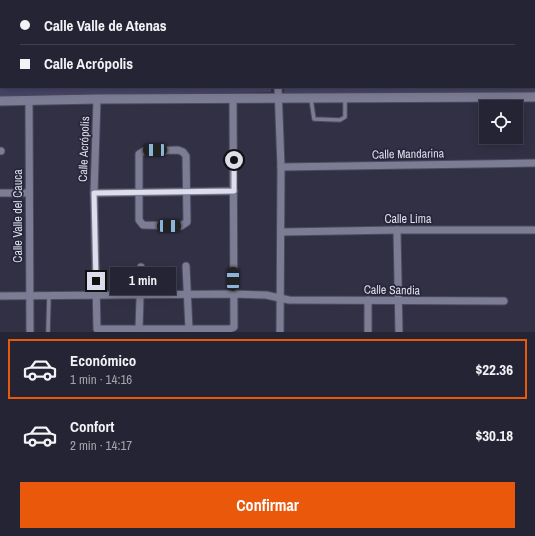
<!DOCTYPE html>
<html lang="es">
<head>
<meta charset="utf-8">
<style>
	:root { --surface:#252434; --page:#313040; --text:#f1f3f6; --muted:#a3a4ac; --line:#42414f; --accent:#ea580c }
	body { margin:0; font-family:"Archivo Narrow",sans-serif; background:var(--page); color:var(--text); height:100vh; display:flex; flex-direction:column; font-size:15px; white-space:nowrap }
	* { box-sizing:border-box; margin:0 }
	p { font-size:13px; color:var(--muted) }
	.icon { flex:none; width:22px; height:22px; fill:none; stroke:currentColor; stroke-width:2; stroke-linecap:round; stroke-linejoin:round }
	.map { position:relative; height:332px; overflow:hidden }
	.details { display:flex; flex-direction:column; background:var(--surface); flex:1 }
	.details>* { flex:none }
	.hud { position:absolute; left:0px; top:0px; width:535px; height:88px; box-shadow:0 2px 10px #0003,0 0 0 1px var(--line); display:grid; align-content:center; height:88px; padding:0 20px; background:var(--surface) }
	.tools { position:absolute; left:479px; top:100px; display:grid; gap:8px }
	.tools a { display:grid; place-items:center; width:44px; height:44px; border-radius:0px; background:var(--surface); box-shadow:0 2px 10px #0003,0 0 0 1px var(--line); font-size:20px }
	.end { position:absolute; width:18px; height:18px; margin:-9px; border:5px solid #ddddeb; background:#111; box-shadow:0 0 0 2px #111 }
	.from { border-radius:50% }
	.bubble { position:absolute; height:28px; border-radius:0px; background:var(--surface); box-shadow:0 2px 10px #0003,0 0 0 1px var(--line); font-size:13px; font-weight:800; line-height:28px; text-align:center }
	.car { position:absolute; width:12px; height:24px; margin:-12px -6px; border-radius:5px; box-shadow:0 0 3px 1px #0007; background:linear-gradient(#222 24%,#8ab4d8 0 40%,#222 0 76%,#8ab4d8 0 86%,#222 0) }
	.hud b { display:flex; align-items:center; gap:14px; height:38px; font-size:15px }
	.hud b+b { border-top:1px solid var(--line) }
	.hud i { width:10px; height:10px; background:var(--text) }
	ul { padding:7px 0 0; list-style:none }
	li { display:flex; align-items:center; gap:12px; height:60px; margin:0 8px 6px; padding:0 12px; border:2px solid transparent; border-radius:0px }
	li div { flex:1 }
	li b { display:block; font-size:15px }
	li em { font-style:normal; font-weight:800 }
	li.selected { border-color:var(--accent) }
	li>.icon { width:36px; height:36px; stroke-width:1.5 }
	.action { display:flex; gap:8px; margin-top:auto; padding:8px 20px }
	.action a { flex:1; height:46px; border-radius:0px; background:var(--accent); color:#fff; font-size:16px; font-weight:800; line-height:46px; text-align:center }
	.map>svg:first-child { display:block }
</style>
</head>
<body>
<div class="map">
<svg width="535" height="332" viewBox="0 0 535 332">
	<rect width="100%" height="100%" fill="#313045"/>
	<g fill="#464469">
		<polygon points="534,71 535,94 284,95 284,87 534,87"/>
		<polygon points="0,73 1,87 271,87 271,92 0,99"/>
	</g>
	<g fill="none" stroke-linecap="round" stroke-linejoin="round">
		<defs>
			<g id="service">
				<polyline points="311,99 314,119 340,120 345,117 345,98"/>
				<polyline points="48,332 49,296"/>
			</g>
			<g id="minor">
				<polyline points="5,0 5,1"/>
				<polyline points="59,0 59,1"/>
				<polyline points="112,0 112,1"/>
				<polyline points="166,0 166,1"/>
				<polyline points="274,0 274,1"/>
				<polyline points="330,0 330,1"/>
				<polyline points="430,0 430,1"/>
				<polyline points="474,0 474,1"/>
				<polyline points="521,0 521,1"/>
				<polyline points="219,1 219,0"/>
				<polyline points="378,1 378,0"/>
				<polyline points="0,10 1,10"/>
				<polyline points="278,87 281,167 280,332"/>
				<polyline points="97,99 94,193 97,329 230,329 234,327 233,98"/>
				<polyline points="29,100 30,332"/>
				<polygon points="178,150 183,152 186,156 187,222 181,226 143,225 139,220 139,154 144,151"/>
				<polyline points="0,151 1,151"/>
				<polyline points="281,167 535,163"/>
				<polyline points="0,193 29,193"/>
				<polyline points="94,193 234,191"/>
				<polyline points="397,230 399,332"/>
				<polyline points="281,232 397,230 535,230"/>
				<polyline points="186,266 189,329"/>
				<polyline points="0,296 233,294 266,295 289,300 504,301"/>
				<polyline points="368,300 368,332"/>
				<polyline points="139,329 141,267"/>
			</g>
			<g id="tertiary">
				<polyline points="534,65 535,65"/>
				<polyline points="0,68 1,68"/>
				<polyline points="0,101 97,99 535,97"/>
			</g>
		</defs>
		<use href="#service" stroke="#4c4b5d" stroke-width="5.5"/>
		<use href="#minor" stroke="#4c4b5d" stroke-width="9"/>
		<use href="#tertiary" stroke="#4c4b5d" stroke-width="11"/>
		<g stroke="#747486" stroke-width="1.5" stroke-dasharray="4 2" stroke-linecap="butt">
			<polyline points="534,79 535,79"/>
			<polyline points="0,81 1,81"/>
		</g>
		<use href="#service" stroke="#7c7c94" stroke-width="3.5"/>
		<use href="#minor" stroke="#7c7c94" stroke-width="7"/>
		<use href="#tertiary" stroke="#7c7c94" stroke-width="9"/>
	</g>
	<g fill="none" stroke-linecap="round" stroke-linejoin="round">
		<polyline stroke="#ddddeb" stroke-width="5" points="96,281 94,193 234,191 234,160"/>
	</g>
	<g text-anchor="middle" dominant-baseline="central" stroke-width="3.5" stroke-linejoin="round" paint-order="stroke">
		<g font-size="12" fill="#ddddeb" stroke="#27263a">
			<text transform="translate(84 149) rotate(-88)">Calle Acrópolis</text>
			<text transform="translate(408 154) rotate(-1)">Calle Mandarina</text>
			<text transform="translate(18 216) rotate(-90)">Calle Valle del Cauca</text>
			<text x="408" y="219">Calle Lima</text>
			<text transform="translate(392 290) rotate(1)">Calle Sandia</text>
		</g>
	</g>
</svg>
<div class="tools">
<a><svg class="icon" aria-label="locate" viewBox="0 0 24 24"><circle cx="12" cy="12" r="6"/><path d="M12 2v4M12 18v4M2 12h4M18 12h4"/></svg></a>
</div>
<i class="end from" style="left:234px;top:160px"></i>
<i class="end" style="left:96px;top:281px"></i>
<div class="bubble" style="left:110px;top:267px;width:66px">1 min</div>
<i class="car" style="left:155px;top:150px;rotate:269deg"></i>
<i class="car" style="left:169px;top:226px;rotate:90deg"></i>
<i class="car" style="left:233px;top:279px;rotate:0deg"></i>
<div class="hud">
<b><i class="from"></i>Calle Valle de Atenas</b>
<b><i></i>Calle Acrópolis</b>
</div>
</div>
<section class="details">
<ul>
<li class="selected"><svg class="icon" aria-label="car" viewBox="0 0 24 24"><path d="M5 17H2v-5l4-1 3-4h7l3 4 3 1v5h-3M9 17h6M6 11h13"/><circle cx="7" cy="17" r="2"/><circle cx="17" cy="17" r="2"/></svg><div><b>Económico</b><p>1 min · 14:16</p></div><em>$22.36</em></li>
<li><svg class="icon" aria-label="car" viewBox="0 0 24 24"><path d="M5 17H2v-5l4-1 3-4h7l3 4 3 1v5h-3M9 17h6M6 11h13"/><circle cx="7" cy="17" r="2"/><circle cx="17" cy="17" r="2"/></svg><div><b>Confort</b><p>2 min · 14:17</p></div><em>$30.18</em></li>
</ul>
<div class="action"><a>Confirmar</a></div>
</section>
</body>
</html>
